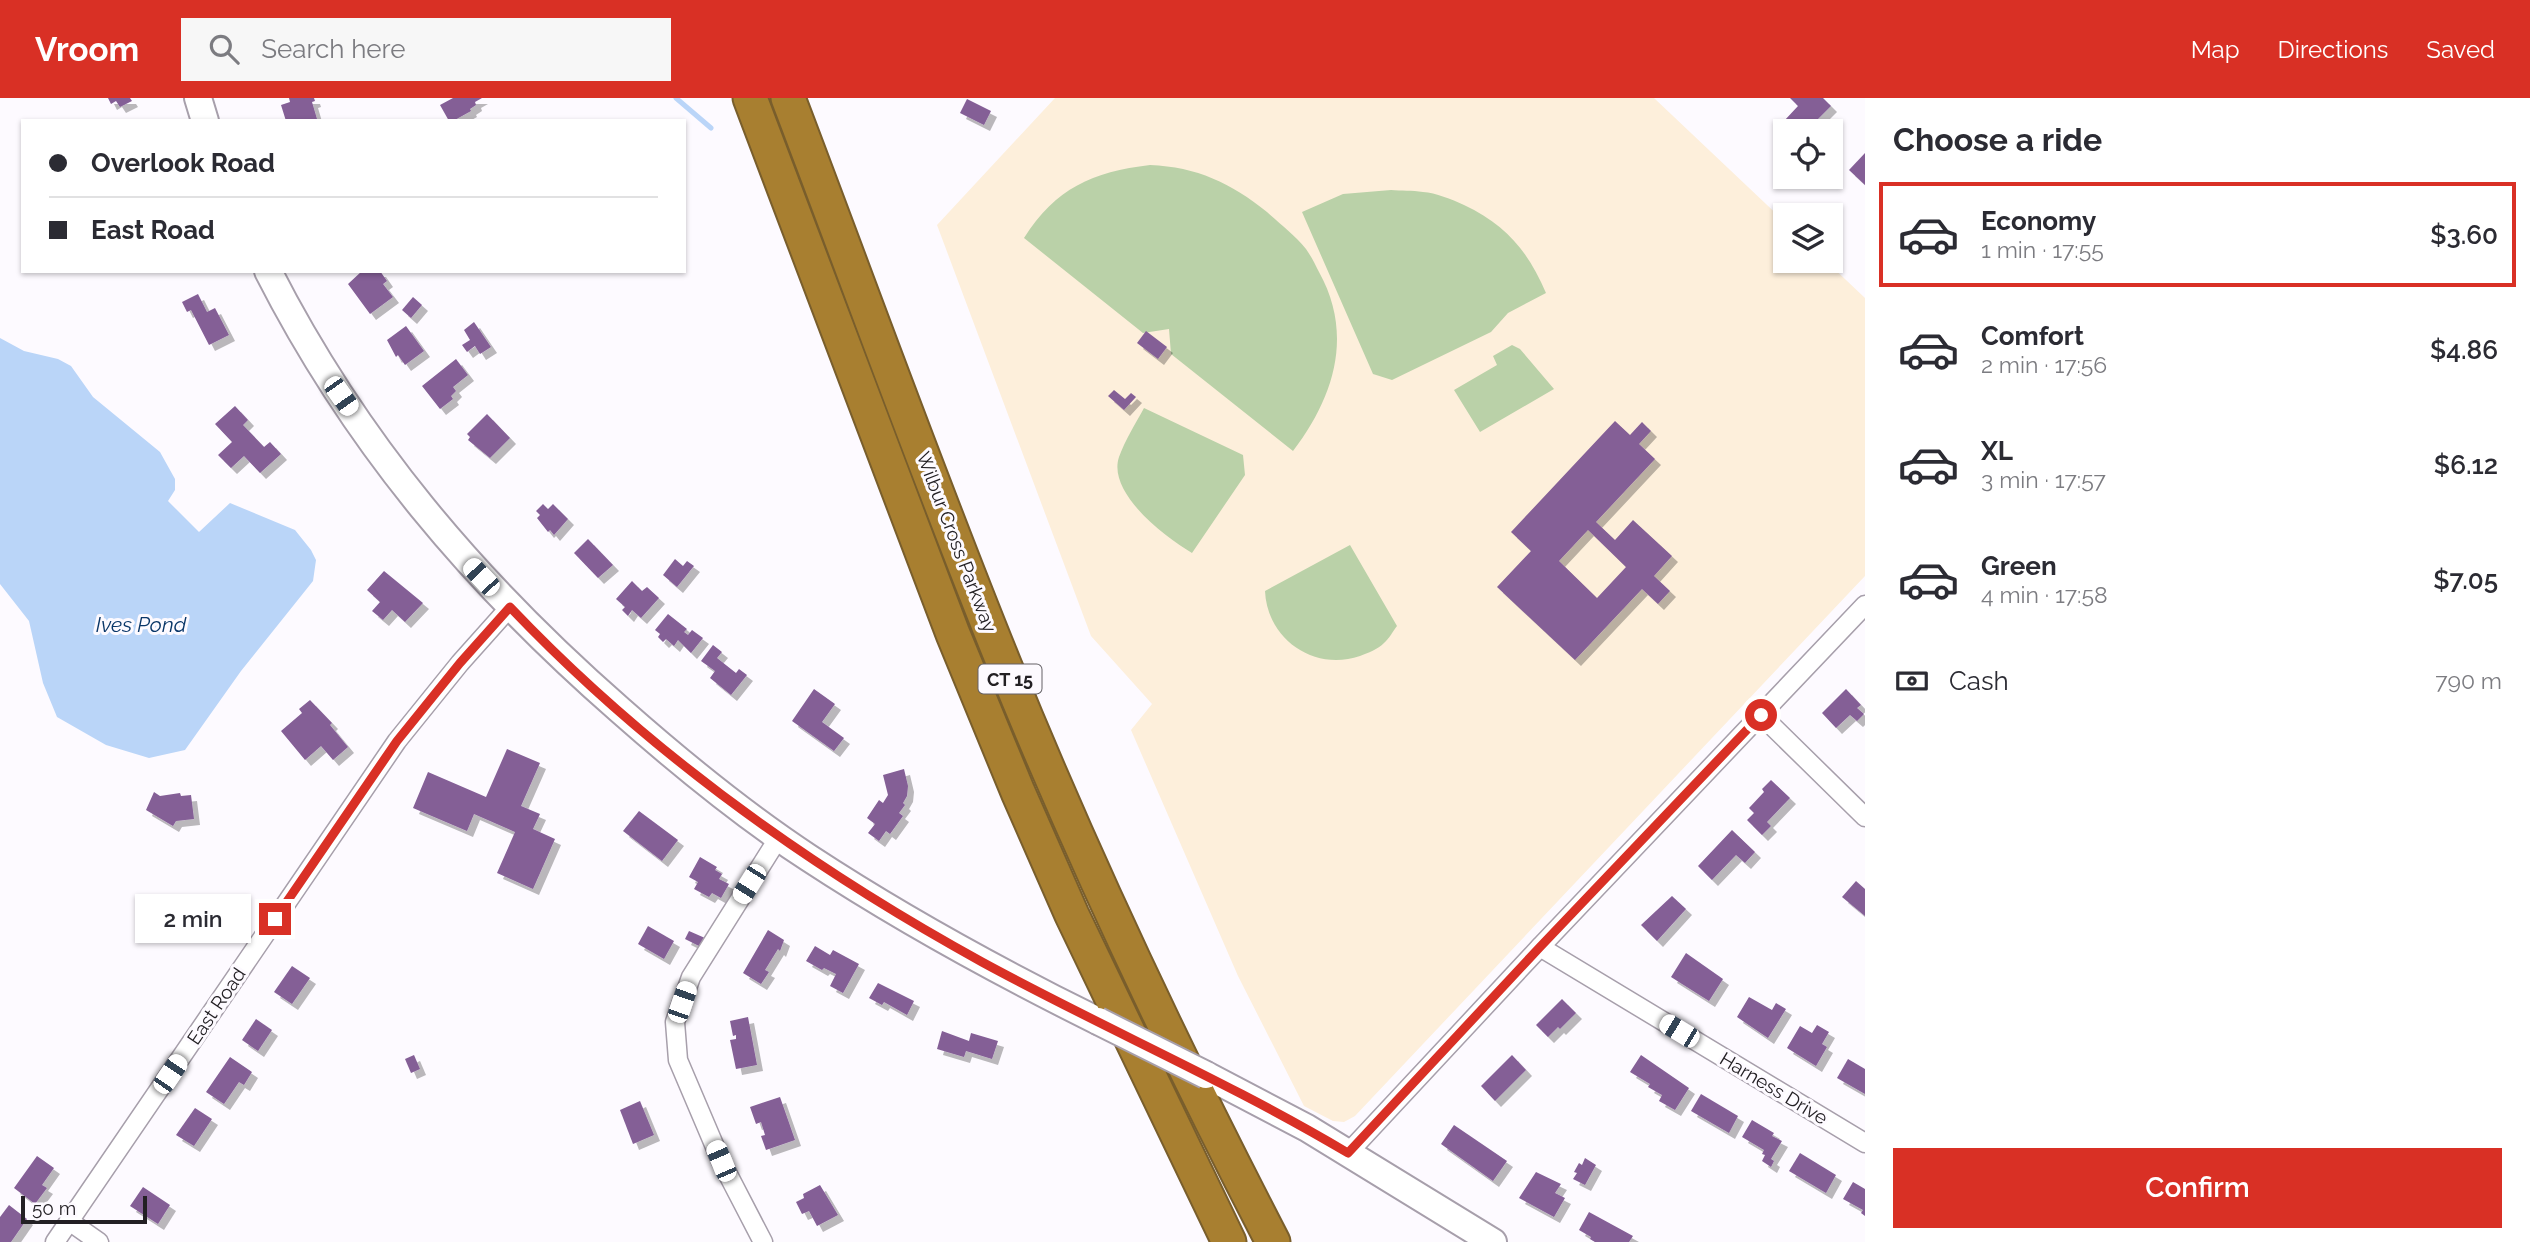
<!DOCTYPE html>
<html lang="en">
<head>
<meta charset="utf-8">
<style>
	:root { --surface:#fff; --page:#f7f7f7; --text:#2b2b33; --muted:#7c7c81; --line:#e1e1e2; --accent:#d93025 }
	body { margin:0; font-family:Raleway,sans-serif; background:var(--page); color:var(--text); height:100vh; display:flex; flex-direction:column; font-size:26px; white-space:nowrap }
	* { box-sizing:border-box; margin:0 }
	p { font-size:23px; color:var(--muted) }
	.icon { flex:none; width:38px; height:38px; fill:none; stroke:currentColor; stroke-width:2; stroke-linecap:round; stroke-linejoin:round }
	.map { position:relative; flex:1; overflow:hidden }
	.panel { display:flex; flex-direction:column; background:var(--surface); width:665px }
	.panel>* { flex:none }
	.hud { position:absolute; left:21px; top:21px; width:665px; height:154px; border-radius:0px; box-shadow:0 2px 5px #0004; display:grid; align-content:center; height:154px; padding:0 28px; background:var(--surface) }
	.buttons { position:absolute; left:1773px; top:21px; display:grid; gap:14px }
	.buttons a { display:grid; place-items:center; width:70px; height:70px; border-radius:0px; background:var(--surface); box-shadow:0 2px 5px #0004; font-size:35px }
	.scale { position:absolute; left:21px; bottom:18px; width:126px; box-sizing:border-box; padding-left:7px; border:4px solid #232024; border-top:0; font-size:19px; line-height:24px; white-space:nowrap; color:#232024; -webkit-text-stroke:5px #fdfaff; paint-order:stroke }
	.end { position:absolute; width:32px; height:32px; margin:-16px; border:9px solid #d93025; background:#fff; box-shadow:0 0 0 4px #fff }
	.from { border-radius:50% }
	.bubble { position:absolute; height:49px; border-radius:0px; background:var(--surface); box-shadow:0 2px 5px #0004; font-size:23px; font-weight:600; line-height:49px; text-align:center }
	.car { position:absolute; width:21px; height:42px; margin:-21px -10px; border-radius:9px; box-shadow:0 0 5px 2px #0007; background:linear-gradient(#fff 24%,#345 0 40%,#fff 0 76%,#345 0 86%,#fff 0) }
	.hud b { display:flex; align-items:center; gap:24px; height:66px; font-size:26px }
	.hud b+b { border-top:2px solid var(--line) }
	.hud i { width:18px; height:18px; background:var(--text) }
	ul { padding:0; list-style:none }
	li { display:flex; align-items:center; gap:21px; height:105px; margin:0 14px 10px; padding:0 14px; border:4px solid transparent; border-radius:0px }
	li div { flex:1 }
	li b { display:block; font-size:26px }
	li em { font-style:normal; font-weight:600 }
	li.current { border-color:var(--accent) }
	li>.icon { width:63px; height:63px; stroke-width:1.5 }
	h2 { padding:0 28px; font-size:32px; line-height:84px }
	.pay { display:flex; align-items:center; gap:18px; height:77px; padding:0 28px; font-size:26px }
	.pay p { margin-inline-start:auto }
	.action { display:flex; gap:14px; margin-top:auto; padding:14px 28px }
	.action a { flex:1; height:80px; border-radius:0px; background:var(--accent); color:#fff; font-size:28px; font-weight:600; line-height:80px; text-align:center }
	header { display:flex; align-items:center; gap:42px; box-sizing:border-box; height:98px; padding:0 35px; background:var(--accent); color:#fff }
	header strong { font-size:33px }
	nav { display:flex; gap:38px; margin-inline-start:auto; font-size:24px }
	.search { width:490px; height:63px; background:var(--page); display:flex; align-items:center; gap:18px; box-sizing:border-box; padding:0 24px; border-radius:0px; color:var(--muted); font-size:26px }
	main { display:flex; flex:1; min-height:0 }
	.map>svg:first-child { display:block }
</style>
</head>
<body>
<header>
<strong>Vroom</strong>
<div class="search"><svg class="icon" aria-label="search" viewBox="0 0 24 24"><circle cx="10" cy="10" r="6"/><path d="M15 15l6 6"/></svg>Search here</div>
<nav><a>Map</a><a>Directions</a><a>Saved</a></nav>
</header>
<main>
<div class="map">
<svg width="1865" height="1144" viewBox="0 0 1865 1144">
	<defs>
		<filter id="shadow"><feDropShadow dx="6" dy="6" stdDeviation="0" flood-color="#0004"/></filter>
	</defs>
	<rect width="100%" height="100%" fill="#fdfaff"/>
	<polygon fill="#fdefdb" points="1055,0 1654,0 1785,124 1785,163 1826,163 1865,200 1865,478 1355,1018 1344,1024 1333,1023 1304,1008 1238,878 1131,632 1152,606 1091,538 937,127"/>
	<g fill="#bad1a8">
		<path d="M1150 67C1197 69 1231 85 1267 114 1280 126 1295 137 1306 151 1311 158 1315 166 1319 174 1354 237 1334 299 1293 353L1171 256 1169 231 1143 235 1024 140C1056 90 1092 74 1150 67Z"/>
		<path d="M1391 92C1401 93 1412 92 1423 94 1436 95 1451 101 1464 107 1506 127 1528 153 1546 195L1508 215 1491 234 1392 282 1373 276 1302 114 1343 96Z"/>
		<polygon points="1512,247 1520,251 1554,291 1480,334 1454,292 1497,267 1493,258"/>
		<path d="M1144 310 1243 357 1245 377 1192 455C1165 439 1107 395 1119 359 1125 342 1136 325 1144 310Z"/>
		<path d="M1350 447 1397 528C1393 533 1389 541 1384 545 1378 551 1368 555 1360 558 1314 574 1267 541 1265 493Z"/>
	</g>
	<polygon fill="#bad5f8" points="0,240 24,253 58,261 71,268 93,299 160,354 175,381 175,392 168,403 199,434 230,405 295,432 311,452 316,462 313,483 241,573 185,652 149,660 106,647 57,619 43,585 29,523 0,486"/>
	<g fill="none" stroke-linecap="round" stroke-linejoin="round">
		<polyline stroke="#bad5f8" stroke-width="5" points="676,0 711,30"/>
	</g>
	<g fill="#845e96" fill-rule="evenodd" filter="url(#shadow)">
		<polygon points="108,0 130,0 132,3 120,9 116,3 111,6"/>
		<polygon points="289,0 314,0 315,3 312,4 317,21 286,23 281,7 290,4"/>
		<polygon points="453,0 482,0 475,4 476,7 470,11 471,13 453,23 449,23 440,7"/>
		<polygon points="1790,0 1823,0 1831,8 1806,33 1795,33 1784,23 1798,8"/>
		<polygon points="967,1 991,13 984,27 960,15"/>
		<polygon points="1865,55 1865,87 1849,72"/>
		<polygon points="362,173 380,173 387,183 383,186 393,199 370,216 348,186"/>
		<polygon points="198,196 207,214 215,210 229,237 209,247 191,212 187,214 182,204"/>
		<polygon points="413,199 422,207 411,220 402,212"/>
		<polygon points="474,224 491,249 480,256 475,248 467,254 462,247 470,242 464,232"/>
		<polygon points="406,228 424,253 405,267 398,257 396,259 387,242"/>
		<polygon points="1146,233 1167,249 1158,261 1137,245"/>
		<polygon points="456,261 468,277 453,289 456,293 451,298 453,301 440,311 422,288"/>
		<polygon points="1114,292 1125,301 1131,295 1136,299 1124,312 1108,298"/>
		<polygon points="235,308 248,322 243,327 264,349 270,344 281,356 260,375 244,358 231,370 218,357 232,344 215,326"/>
		<polygon points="487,316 510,340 490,360 468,342 470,339 467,336"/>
		<path d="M1615 323 1630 337 1642 324 1651 333 1639 346 1655 361 1596 424 1615 442 1633 422 1672 458 1654 478 1670 493 1658 506 1642 491 1575 562 1497 489 1531 453 1511 434ZM1588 432 1626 469 1597 500 1559 463Z"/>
		<polygon points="543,406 548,411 553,406 568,421 554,437 550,432 548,434 537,420 540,417 536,413"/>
		<polygon points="588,441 613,467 598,480 574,455"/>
		<polygon points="675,461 683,468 687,463 694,468 677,489 663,477"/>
		<polygon points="384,473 423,505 405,524 392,512 383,522 372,513 380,504 367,492"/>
		<polygon points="632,483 642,493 647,489 659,500 641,520 632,512 628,518 622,512 625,509 616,501"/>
		<polygon points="668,516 687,531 684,534 688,537 692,532 703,540 691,555 678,542 674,548 666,541 663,544 658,539 660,536 655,532"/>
		<polygon points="713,547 722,554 717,560 736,575 739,571 747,577 731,597 710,580 715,573 701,563"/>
		<polygon points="814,591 835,606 822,624 844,640 834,653 792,623"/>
		<polygon points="1846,591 1861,607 1857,610 1864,616 1857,623 1850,617 1836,630 1822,615"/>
		<polygon points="310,602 332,625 330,627 348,649 333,662 321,648 305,662 281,633 302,615 299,611"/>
		<polygon points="507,651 540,665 521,708 540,716 533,731 555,741 533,791 497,775 515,734 474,716 467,733 413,710 428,674 486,699"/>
		<polygon points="904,671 908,688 907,698 903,705 905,707 899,715 903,718 890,736 886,733 879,743 868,735 875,726 867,720 879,702 883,705 888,697 883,677"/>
		<polygon points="1771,682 1790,700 1767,724 1771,728 1762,737 1747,722 1754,715 1749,710 1764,694 1762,691"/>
		<polygon points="154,694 160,698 180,695 181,698 191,697 194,721 176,723 173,728 146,712"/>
		<polygon points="639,713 678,742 662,763 623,733"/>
		<polygon points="1732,732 1755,754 1745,765 1736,757 1712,782 1698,768"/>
		<polygon points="700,759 717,769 715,772 722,776 719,781 729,786 721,800 712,795 709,799 694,791 698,784 689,779"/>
		<polygon points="1856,783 1865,791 1865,818 1842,799"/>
		<polygon points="1672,798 1686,811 1657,843 1641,827"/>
		<polygon points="648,828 674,843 664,861 638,846"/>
		<polygon points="768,832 784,842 780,853 778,851 765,872 769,874 761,886 743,875"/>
		<polygon points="689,833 705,840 701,849 685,841"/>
		<polygon points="815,848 830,857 833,852 859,866 843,895 830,888 836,876 824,870 822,872 806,863"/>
		<polygon points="1686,855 1723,881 1709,903 1671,879"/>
		<polygon points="292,868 310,880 292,906 274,894"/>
		<polygon points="878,885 914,903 907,917 884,904 882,907 869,900"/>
		<polygon points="1749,899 1772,912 1776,905 1786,911 1768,940 1737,919"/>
		<polygon points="1562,901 1576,915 1560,931 1558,929 1548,939 1536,927"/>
		<polygon points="748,919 757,967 736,971 730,942 736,941 736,937 733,938 730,923"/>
		<polygon points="256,921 272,932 258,953 242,942"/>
		<polygon points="1817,927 1829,934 1822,946 1827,949 1816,968 1787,950 1800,928 1812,935"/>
		<polygon points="942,933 969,943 971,935 998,943 992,961 966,953 964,959 937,951"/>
		<polygon points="414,957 420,971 411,975 405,961"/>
		<polygon points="1512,957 1526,972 1495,1003 1481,988"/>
		<polygon points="1641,957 1689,990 1675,1012 1659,1003 1662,997 1648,989 1650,986 1630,974"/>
		<polygon points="230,959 252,974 244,987 239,984 224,1006 206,994"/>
		<polygon points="1848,961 1865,971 1865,996 1837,980"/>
		<polygon points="1701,996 1738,1018 1729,1035 1691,1013"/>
		<polygon points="780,999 795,1042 766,1052 761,1038 765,1037 761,1024 756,1026 750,1009"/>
		<polygon points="640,1003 654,1037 633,1046 620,1012"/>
		<polygon points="195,1010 212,1021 194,1048 176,1037"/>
		<polygon points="1752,1022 1774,1035 1772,1038 1782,1043 1771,1061 1774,1063 1771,1069 1762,1063 1765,1057 1762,1056 1764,1052 1742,1039"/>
		<polygon points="1454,1027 1507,1063 1493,1083 1441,1046"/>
		<polygon points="1800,1055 1836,1077 1826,1095 1789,1073"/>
		<polygon points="37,1058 54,1070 42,1087 47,1090 35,1106 14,1090"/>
		<polygon points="1585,1060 1596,1067 1585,1087 1573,1081 1577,1075 1574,1074 1579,1065 1582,1067"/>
		<polygon points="1536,1074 1561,1086 1555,1095 1565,1100 1554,1119 1519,1100"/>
		<polygon points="1853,1084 1865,1091 1865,1118 1861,1115 1863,1112 1843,1101"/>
		<polygon points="820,1087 838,1117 817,1128 809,1113 802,1116 796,1104 804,1100 803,1096"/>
		<polygon points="143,1089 170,1107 158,1126 130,1108"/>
		<polygon points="9,1107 27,1121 11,1144 0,1144 0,1119"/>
		<polygon points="1589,1114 1633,1138 1629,1144 1595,1144 1590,1141 1591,1139 1579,1132"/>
	</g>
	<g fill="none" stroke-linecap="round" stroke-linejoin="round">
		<defs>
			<g id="minor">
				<polyline points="1761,617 1865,719"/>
				<polyline points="1540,849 1865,1045"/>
				<polyline points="1348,1055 1540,849 1865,507"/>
				<polyline points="69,1123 99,1144"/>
				<polyline points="55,1144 397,643 460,565 510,509"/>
				<polyline points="763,1144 721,1063 678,962 675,924 691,879 779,739"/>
			</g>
			<g id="secondary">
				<polyline points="198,0 205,23"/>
				<path d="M268 173C356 346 475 485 620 612 680 665 742 716 809 760 902 821 999 874 1098 923"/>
				<polyline points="1206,977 1307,1030 1493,1144"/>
			</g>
			<g id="motorway">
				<polyline points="750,0 953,536 1018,694 1072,817 1229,1144"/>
				<path d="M788 0C860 189 928 379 1004 566 1084 763 1175 955 1273 1144"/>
			</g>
		</defs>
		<use href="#minor" stroke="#a79fab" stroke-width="21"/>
		<use href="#secondary" stroke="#a79fab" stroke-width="30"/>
		<use href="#motorway" stroke="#795e2c" stroke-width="37"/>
		<use href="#minor" stroke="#fff" stroke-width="18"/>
		<use href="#secondary" stroke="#fff" stroke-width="26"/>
		<use href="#motorway" stroke="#a87f30" stroke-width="33"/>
		<defs>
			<polyline id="secondary-bridge" points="1098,923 1206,977"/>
		</defs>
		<use href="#secondary-bridge" stroke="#a79fab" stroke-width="30" stroke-linecap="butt"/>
		<use href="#secondary-bridge" stroke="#fff" stroke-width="26"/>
	</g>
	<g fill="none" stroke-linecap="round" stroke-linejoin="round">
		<path stroke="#d93025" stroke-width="9" d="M275 821 397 643 460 565 510 509C646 652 809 769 982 864 1103 930 1229 984 1348 1055L1540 849 1761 617"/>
	</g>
	<g text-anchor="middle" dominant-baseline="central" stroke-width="6" stroke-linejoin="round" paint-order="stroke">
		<rect fill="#fdfaff" stroke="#646166" stroke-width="2" x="978.5" y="566.5" width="63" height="29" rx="5"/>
		<g font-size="18" font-weight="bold" fill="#232024">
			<text x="1010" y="581">CT 15</text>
		</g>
		<g font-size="19" fill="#232024" stroke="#fdfaff">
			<text transform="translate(957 444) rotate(69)">Wilbur Cross Parkway</text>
			<text transform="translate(216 908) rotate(-56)">East Road</text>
			<text transform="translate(1774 990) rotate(31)">Harness Drive</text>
		</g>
		<g font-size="21" font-style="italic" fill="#093668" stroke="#fdfaff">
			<text x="141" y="526">Ives Pond</text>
		</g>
	</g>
</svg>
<div class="buttons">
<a><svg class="icon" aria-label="locate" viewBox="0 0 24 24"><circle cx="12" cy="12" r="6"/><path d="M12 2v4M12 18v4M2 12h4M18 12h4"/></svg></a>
<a><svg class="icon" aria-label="layers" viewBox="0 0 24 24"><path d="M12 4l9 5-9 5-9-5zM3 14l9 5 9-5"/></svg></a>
</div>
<div class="scale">50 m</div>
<i class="end from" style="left:1761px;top:617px"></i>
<i class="end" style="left:275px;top:821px"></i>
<div class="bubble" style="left:135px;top:796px;width:116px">2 min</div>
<i class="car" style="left:341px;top:298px;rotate:145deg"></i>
<i class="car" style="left:481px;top:479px;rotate:317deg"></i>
<i class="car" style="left:749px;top:786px;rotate:212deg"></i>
<i class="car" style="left:682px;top:904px;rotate:19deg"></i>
<i class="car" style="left:1679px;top:933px;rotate:301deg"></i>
<i class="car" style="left:170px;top:976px;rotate:34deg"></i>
<i class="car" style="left:721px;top:1063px;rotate:337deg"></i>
<div class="hud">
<b><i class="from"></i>Overlook Road</b>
<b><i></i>East Road</b>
</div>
</div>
<section class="panel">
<h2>Choose a ride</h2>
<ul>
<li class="current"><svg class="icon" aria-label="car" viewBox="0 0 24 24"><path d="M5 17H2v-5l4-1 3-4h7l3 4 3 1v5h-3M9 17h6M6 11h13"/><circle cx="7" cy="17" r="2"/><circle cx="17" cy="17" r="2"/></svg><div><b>Economy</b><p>1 min · 17:55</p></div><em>$3.60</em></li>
<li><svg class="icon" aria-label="car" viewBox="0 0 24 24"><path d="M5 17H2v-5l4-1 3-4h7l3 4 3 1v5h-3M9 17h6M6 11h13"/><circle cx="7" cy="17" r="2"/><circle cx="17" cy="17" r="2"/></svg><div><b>Comfort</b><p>2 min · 17:56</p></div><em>$4.86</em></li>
<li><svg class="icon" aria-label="car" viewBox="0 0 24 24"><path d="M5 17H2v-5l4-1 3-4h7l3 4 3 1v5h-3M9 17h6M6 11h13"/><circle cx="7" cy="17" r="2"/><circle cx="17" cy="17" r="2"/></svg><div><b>XL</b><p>3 min · 17:57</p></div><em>$6.12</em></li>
<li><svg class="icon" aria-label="car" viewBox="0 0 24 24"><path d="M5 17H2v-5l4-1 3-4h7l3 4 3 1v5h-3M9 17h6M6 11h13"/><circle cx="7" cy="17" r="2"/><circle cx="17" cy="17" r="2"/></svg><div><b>Green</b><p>4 min · 17:58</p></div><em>$7.05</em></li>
</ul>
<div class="pay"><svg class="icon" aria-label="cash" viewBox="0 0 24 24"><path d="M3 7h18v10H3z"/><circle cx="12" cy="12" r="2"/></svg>Cash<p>790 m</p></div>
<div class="action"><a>Confirm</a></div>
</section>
</main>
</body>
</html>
